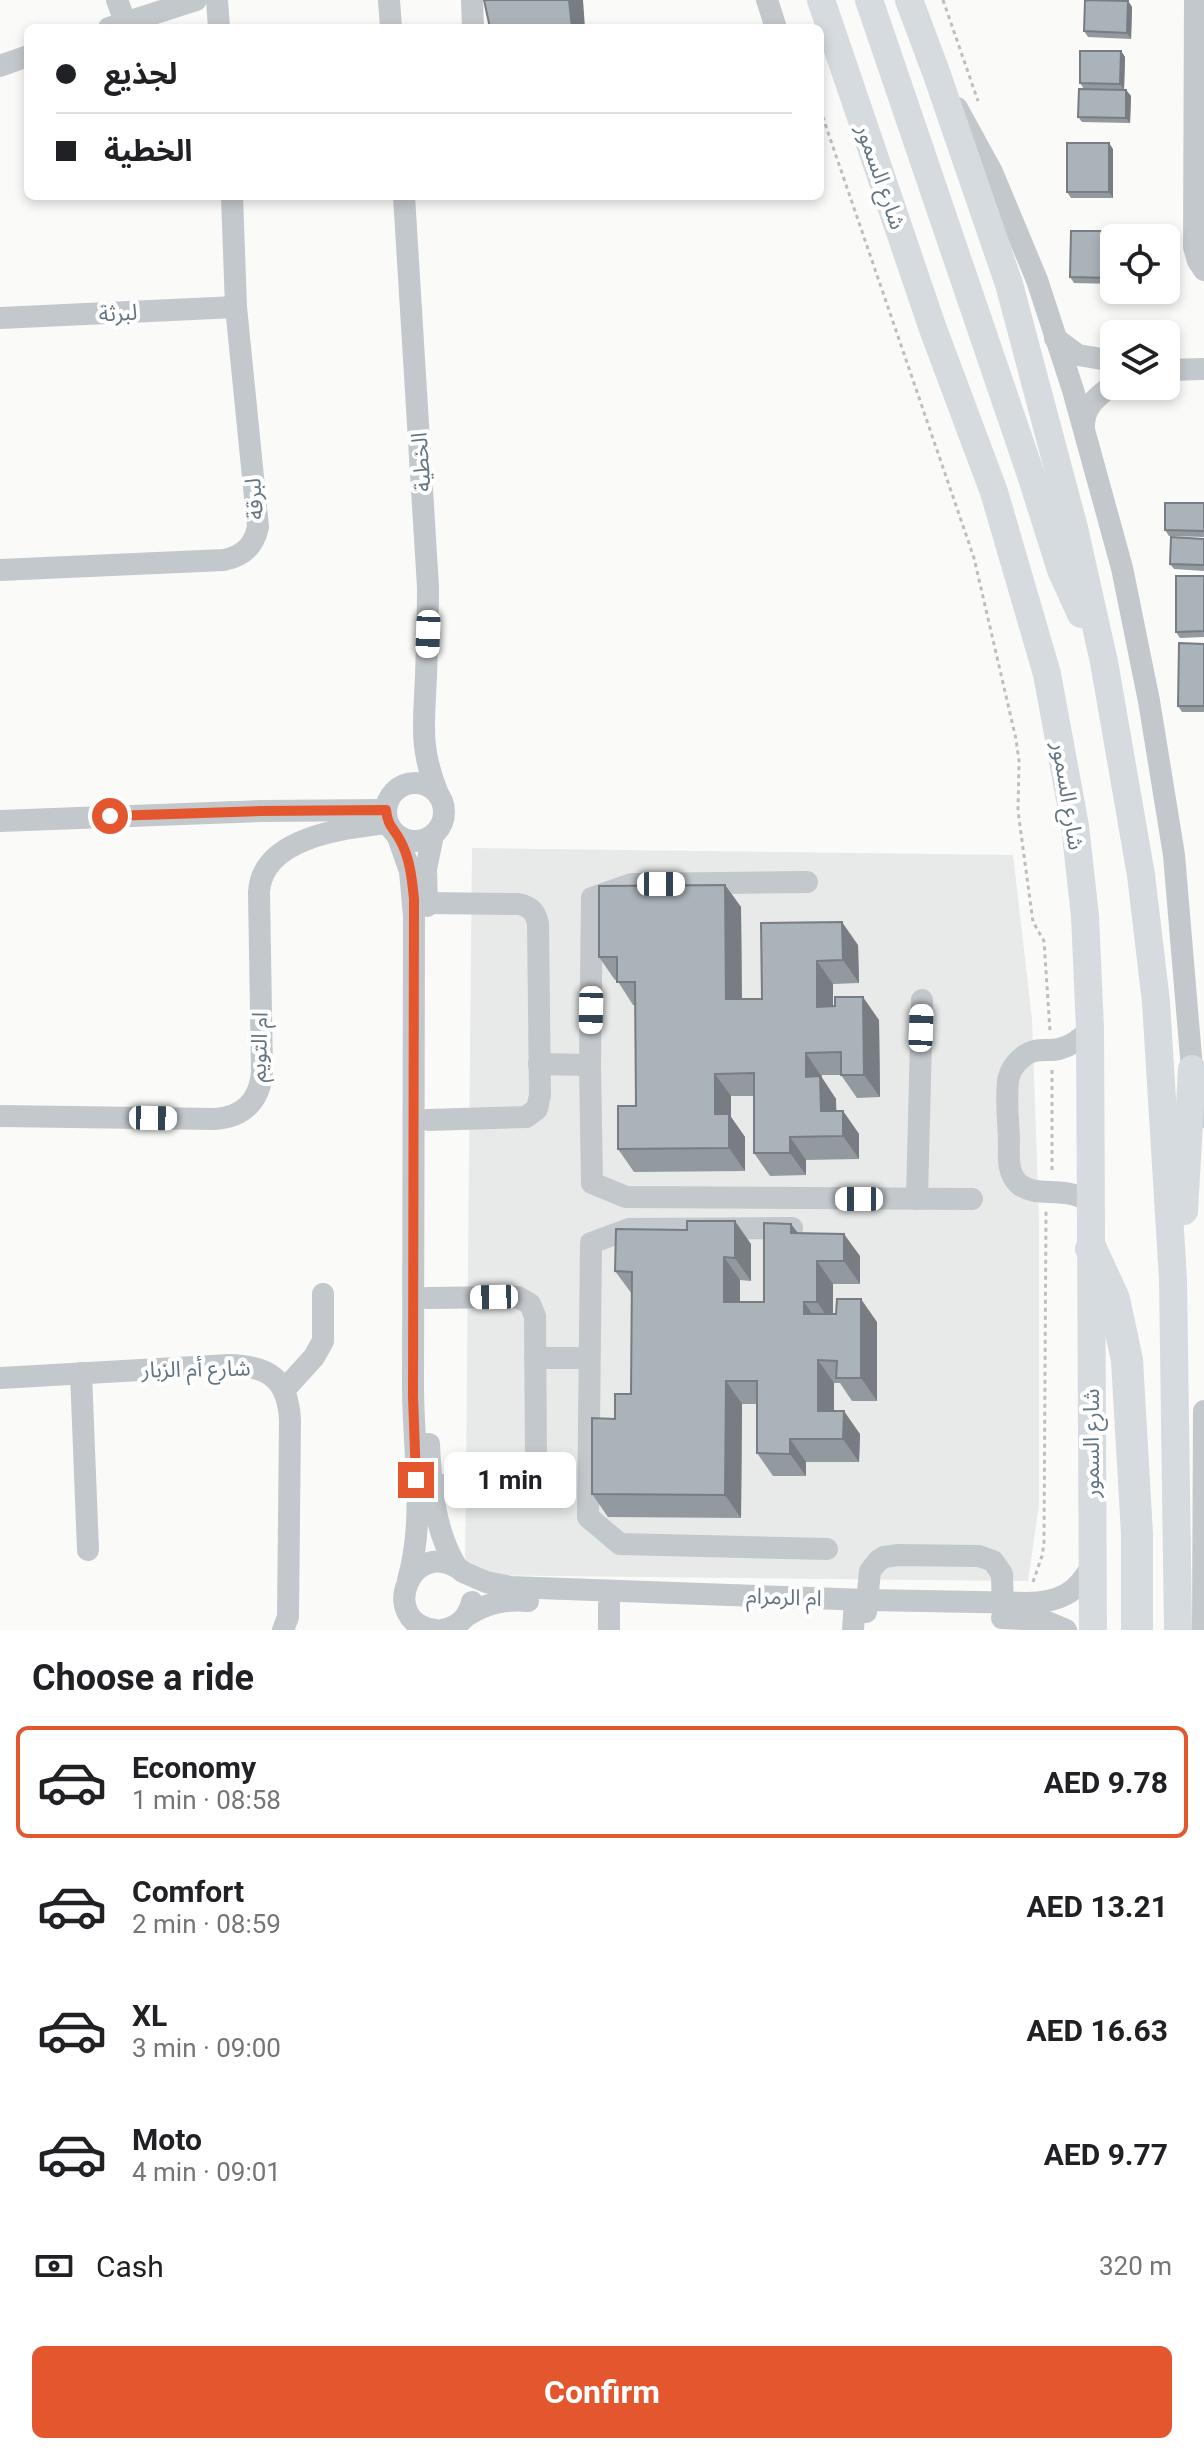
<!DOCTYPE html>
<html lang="en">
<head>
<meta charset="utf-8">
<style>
	:root { --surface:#fff; --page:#f2f2f2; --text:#202124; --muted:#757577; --line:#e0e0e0; --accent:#e4572e }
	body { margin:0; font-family:Roboto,"Noto Sans Arabic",sans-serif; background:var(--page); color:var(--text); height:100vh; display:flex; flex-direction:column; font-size:30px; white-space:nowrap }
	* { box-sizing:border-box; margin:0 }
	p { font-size:26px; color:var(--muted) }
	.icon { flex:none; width:44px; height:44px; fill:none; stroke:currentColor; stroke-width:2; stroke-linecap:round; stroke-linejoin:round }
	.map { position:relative; height:1630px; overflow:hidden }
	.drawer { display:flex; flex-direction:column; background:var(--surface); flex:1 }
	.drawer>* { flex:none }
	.guide { position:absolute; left:24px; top:24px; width:800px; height:176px; border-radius:12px; box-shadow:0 4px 12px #0003; display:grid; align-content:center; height:176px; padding:0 32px; background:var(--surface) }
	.tools { position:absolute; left:1100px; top:224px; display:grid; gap:16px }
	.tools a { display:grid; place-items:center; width:80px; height:80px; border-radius:12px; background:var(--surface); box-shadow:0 4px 12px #0003; font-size:40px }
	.end { position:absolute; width:36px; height:36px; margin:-18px; border:10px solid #e4572e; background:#fff; box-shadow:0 0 0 4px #fff }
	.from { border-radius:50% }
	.bubble { position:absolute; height:56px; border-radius:12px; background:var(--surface); box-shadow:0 4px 12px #0003; font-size:26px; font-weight:700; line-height:56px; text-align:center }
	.car { position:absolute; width:24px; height:48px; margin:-24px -12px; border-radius:10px; box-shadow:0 0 6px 2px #0007; background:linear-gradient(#fff 24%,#345 0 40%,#fff 0 76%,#345 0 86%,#fff 0) }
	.guide b { display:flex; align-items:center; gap:28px; height:76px; font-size:30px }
	.guide b+b { border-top:2px solid var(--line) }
	.guide i { width:20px; height:20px; background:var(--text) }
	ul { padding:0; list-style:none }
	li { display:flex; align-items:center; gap:24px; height:112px; margin:0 16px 12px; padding:0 16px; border:4px solid transparent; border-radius:12px }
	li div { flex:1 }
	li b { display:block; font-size:30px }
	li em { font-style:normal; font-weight:700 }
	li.on { border-color:var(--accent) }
	li>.icon { width:72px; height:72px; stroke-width:1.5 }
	h2 { padding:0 32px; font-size:36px; line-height:96px }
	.pay { display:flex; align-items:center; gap:20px; height:88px; padding:0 32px; font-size:30px }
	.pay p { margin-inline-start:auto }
	.action { display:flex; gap:16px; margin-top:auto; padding:16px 32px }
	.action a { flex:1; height:92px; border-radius:12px; background:var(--accent); color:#fff; font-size:32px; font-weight:700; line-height:92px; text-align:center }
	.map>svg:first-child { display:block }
</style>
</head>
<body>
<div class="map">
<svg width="1204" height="1630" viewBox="0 0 1204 1630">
	<rect width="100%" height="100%" fill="#fafaf8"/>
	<polygon fill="#e8e9e9" points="472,848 1013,855 1032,1019 1039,1219 1039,1505 1028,1581 465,1575"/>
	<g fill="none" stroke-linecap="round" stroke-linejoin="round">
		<g stroke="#bbbfc2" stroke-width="3" stroke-dasharray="4 4" stroke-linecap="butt">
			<polyline points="943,0 978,101"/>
			<polyline points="820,109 974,558 1016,739 1019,761 1018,811 1033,922 1044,941 1050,1031"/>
			<polyline points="1052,1070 1052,1171"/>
			<polyline points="1033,1582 1042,1556 1044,1543 1046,1211"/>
		</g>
		<g stroke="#c3c8cc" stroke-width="22">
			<polyline points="117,0 125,22"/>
			<polyline points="217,0 219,28"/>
			<polyline points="389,0 391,28"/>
			<polyline points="472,0 473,28"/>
			<polyline points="767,0 776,28"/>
			<polyline points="1195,0 1194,247 1198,261 1204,270"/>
			<polyline points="109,28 196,0"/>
			<polyline points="0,66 28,56"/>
			<polyline points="957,108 992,172 1037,280 1073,390 1122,568 1149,701 1174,855 1192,1069 1203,1104 1204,1117"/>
			<path d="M404 196 428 587C428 617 427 646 426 676 424 725 419 747 438 794"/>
			<polyline points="0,318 236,307"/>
			<polyline points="1055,338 1078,355 1114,361"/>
			<polyline points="1166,370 1204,369"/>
			<path d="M1084 428C1083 406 1098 396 1114 384"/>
			<path d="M0 570 224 560C243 556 254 546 258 527L236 307 232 196"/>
			<circle cx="415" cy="812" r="29"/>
			<polyline points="0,821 261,811 386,810"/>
			<path d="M398 837 410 871 414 916C413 1073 414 1230 413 1386 413 1450 426 1518 408 1580"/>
			<polyline points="807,882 632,884 592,898 590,1065 592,1183 626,1197 972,1199"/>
			<path d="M427 903 518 904C530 906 536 912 538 924L540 1095 537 1109 526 1117 428 1120"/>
			<polyline points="427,906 426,869 433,835"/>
			<path d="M1090 1029C1081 1039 1072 1046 1059 1049 1051 1051 1042 1049 1035 1051 1021 1054 1009 1069 1008 1082 1006 1100 1008 1120 1009 1138 1009 1154 1006 1174 1020 1185 1037 1198 1065 1185 1090 1202"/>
			<polyline points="539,1064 590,1065"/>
			<path d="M0 1116 215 1119C243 1117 260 1101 262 1072L259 892C262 837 345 828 387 823"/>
			<polyline points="917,1199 922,1000"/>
			<polyline points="792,1228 629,1229 591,1243 588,1517 620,1544 827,1549"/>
			<path d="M427 1298 518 1297 530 1304 535 1316 536 1460C534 1471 529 1477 518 1480L432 1486"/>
			<polyline points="535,1358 589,1358"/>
			<polyline points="81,1373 88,1550"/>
			<path d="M0 1378 229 1365C269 1366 288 1379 290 1420L288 1617 283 1630"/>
			<polyline points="285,1389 314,1357 323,1341 323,1294"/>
			<path d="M429 1444C431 1486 434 1529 456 1566"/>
			<path d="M463 1572 486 1582 511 1587 867 1600 1027 1603C1059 1602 1077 1594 1092 1565"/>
			<polyline points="866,1612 870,1571 878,1561 884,1557 898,1555 979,1556 993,1561 1002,1574 1003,1616"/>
			<path d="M468 1615C487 1603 505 1599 528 1601"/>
			<polyline points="1002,1618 1042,1620 1066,1630"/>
			<path d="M435 1630C376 1622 412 1533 462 1571"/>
			<path d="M443 1630C459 1626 468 1618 472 1602"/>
			<polyline points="609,1630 609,1605"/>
			<polyline points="853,1630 855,1600"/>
			<polyline points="1203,1630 1204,1411"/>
		</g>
		<g stroke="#d6dbdf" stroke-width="28">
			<polyline points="821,0 933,329 994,492 1047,674 1075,826 1085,916 1090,1029 1093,1630"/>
			<polyline points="869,0 1032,478 1061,570 1081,614"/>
			<polyline points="909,0 936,72 1009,284 1074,528 1104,662 1141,875 1156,1002 1173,1279 1178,1630"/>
			<polyline points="1184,1211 1192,1069"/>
		</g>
		<polyline stroke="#d6dbdf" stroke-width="32" points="1091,1249 1114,1299 1127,1360 1137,1534 1137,1630"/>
	</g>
	<g fill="#929a9f">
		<polygon points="1128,1 1132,7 1131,39 1088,37 1084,31"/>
		<polygon points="1121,51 1125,57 1124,90 1084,89 1080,83"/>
		<polygon points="1126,90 1131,96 1130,123 1082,122 1078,117"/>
		<polygon points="1113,149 1113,198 1071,198 1067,192"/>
		<polygon points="1113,231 1117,237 1114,238 1114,284 1074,283 1070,277"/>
		<polygon points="1204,503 1204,537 1169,536 1165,530"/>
		<polygon points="1204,539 1204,571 1174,569 1170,564"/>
		<polygon points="1204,576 1204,637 1180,638 1176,632"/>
		<polygon points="1204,644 1204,712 1182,712 1178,706"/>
		<polygon points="725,885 741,907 742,999 762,999 761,923 858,945 859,983 833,984 833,1006 879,1020 880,1097 857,1098 841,1075 822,1075 822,1079 836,1099 836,1111 843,1111 859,1134 859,1159 806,1160 806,1175 770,1176 754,1153 754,1096 731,1096 731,1117 745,1137 745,1171 634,1172 618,1149 636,1106 635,1005 633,1005 617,980 615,980 599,957"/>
		<polygon points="791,1224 798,1233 860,1256 860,1284 833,1284 833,1314 877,1322 877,1401 852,1401 840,1383 834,1383 834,1411 860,1434 859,1462 806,1462 806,1476 773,1476 757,1453 757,1404 742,1404 741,1518 608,1517 592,1494 615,1419 631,1394 632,1294 615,1271 751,1244 751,1281 740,1280 740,1302 764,1302"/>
	</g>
	<g fill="#777d82">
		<polygon points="569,0 583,0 585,28 572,28"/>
		<polygon points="1128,1 1132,7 1131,39 1127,33"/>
		<polygon points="1121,51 1125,57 1124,90 1120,84"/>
		<polygon points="1126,90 1131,96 1130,123 1126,118"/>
		<polygon points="1109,143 1113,149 1113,198 1109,192"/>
		<polygon points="1113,231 1117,238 1114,238 1114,281 1112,278"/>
		<polygon points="725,885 741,907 742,1022 726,999"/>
		<polygon points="842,922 858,945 859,983 843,960"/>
		<polygon points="817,961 833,984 833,1029 817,1007"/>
		<polygon points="863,997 879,1020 880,1097 864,1075"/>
		<polygon points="806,1053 836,1099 837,1134 821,1111 806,1077"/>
		<polygon points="715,1074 731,1096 731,1117 745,1137 745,1171 729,1148 715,1114"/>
		<polygon points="843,1111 859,1134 859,1159 843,1136"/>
		<polygon points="790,1137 806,1160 806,1175 790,1153"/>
		<polygon points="735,1221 751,1244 751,1281 735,1258"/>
		<polygon points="791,1224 807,1246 791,1233"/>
		<polygon points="844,1234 860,1256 860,1284 844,1261"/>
		<polygon points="724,1257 740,1280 740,1325 724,1302"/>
		<polygon points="817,1261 833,1284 833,1325 817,1302"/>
		<polygon points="861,1299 877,1322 877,1401 861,1378"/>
		<polygon points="804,1302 820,1325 804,1314"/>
		<polygon points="818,1360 834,1383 834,1433 818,1411"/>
		<polygon points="726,1381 742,1404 741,1518 725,1495"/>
		<polygon points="844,1411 860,1434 859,1462 843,1439"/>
		<polygon points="790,1439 806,1462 806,1476 790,1454"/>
	</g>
	<g fill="#aab3b9" stroke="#777d82" stroke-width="2">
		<polygon points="484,0 569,0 572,28 490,28"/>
		<polygon points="1085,0 1128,1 1127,33 1084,31"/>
		<polygon points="1080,51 1121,51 1120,84 1080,83"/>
		<polygon points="1079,89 1126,90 1126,118 1078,117"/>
		<rect x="1067" y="143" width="42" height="49"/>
		<polygon points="1071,231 1113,231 1112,278 1070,277"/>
		<polygon points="1165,503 1204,503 1204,531 1165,530"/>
		<polygon points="1171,537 1204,539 1204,565 1170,564"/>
		<polygon points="1176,576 1204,576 1204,631 1176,632"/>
		<polygon points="1179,643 1204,644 1204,706 1178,706"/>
		<polygon points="725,885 726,999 762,999 761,923 842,922 843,960 817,961 817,1007 835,1006 835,997 863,997 864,1075 841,1075 841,1052 806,1053 806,1077 820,1076 821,1111 843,1111 843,1136 790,1137 790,1153 754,1153 754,1073 715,1074 715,1114 729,1114 729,1148 618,1149 618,1106 636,1106 635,982 617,982 617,957 599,957 599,886"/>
		<polygon points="687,1221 735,1221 735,1258 724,1257 724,1302 764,1302 764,1223 791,1224 791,1233 844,1234 844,1261 817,1261 817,1302 804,1302 804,1314 836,1314 837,1299 861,1299 861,1378 836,1378 837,1361 818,1360 818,1411 844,1411 843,1439 790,1439 790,1454 757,1453 757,1381 726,1381 725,1495 592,1494 592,1418 615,1419 615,1394 631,1394 632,1272 615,1271 616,1229 687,1230"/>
	</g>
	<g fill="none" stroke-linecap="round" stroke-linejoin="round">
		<path stroke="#e4572e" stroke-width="10" d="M110 816 261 811 386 810C388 827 393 827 400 840 410 858 412 879 414 899L413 1396 416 1480"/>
	</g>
	<g text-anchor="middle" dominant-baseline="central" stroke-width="8" stroke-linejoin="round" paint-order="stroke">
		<g font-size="22" fill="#657683" stroke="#fff">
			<text transform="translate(881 177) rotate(71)">شارع السمور</text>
			<text transform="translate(118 313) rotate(-3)">لبرثة</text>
			<text transform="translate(421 462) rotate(-94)">الخطية</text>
			<text transform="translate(254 499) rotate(-94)">لبرقة</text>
			<text transform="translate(1068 796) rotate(81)">شارع السمور</text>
			<text transform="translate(259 1047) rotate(-88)">ام التويم</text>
			<text transform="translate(196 1369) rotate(-1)">شارع أم الزبار</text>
			<text transform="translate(1091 1443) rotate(-90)">شارع السمور</text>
			<text transform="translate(784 1597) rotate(2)">ام الرمرام</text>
		</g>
	</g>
</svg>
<div class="tools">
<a><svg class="icon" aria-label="locate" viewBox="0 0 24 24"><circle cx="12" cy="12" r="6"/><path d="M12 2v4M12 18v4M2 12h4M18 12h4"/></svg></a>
<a><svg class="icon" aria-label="layers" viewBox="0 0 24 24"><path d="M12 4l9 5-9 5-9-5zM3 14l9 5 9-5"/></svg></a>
</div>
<i class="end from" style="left:110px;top:816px"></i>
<i class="end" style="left:416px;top:1480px"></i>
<div class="bubble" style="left:444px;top:1452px;width:132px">1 min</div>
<i class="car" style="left:428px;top:634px;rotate:182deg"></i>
<i class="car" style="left:661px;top:884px;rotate:90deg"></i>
<i class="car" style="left:591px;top:1010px;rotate:181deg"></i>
<i class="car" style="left:921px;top:1028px;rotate:2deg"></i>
<i class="car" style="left:153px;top:1118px;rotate:91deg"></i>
<i class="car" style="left:859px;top:1199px;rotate:270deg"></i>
<i class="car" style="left:494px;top:1297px;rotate:269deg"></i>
<div class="guide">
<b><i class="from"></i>لجذيع</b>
<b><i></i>الخطية</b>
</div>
</div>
<section class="drawer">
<h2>Choose a ride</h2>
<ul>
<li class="on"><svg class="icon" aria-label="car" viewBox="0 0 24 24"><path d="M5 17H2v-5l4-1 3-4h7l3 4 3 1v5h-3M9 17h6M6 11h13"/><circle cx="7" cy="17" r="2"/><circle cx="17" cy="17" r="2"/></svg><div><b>Economy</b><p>1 min · 08:58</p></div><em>AED 9.78</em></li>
<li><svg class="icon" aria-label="car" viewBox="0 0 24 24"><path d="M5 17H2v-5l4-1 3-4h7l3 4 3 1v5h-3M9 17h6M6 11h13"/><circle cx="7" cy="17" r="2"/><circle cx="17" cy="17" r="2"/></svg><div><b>Comfort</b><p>2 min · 08:59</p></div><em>AED 13.21</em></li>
<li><svg class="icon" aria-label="car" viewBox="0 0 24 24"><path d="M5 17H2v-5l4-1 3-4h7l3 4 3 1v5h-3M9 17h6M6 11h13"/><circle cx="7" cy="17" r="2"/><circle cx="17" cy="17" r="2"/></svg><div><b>XL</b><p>3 min · 09:00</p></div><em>AED 16.63</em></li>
<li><svg class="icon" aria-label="car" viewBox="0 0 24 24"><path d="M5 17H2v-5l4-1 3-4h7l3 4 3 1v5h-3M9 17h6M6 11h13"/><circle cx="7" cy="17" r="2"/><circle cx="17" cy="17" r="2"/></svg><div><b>Moto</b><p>4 min · 09:01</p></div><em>AED 9.77</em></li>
</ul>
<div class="pay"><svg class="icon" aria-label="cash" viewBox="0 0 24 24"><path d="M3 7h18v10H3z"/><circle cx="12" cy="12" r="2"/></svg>Cash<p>320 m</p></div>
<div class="action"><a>Confirm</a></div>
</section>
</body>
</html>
